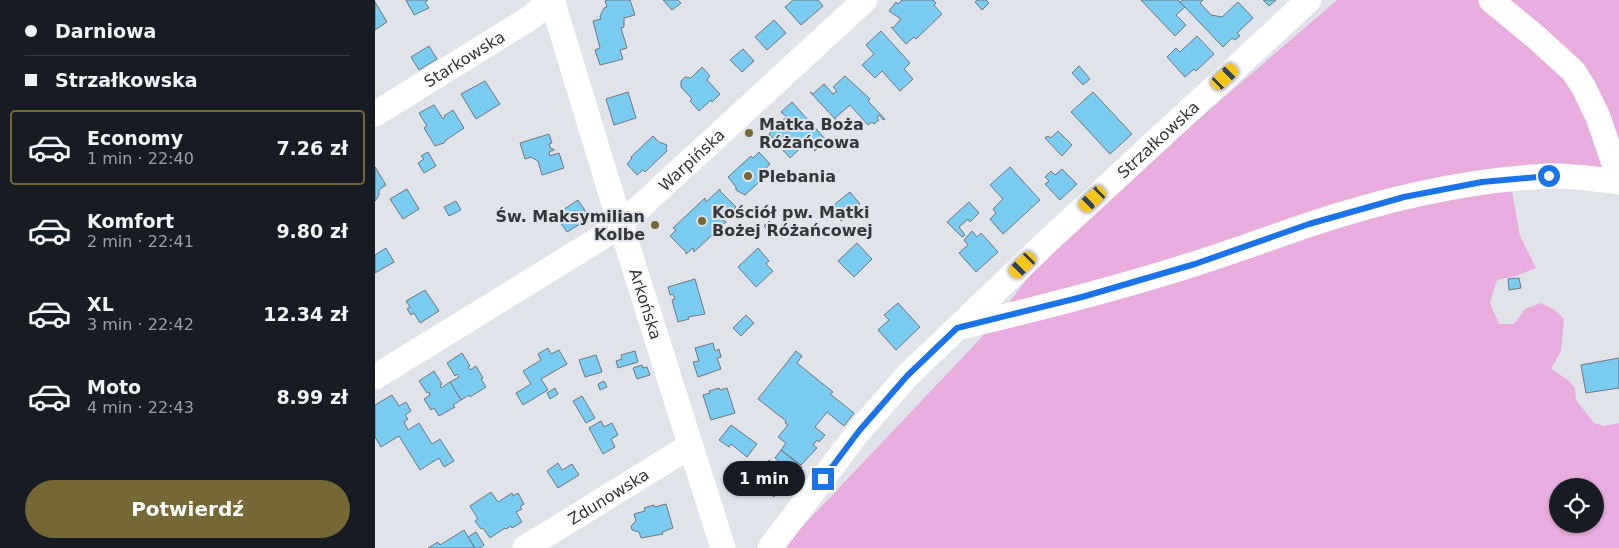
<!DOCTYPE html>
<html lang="pl">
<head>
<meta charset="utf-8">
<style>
	:root { --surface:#171b24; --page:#242831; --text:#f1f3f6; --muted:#9ea1a6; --line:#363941; --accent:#766835 }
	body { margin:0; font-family:"DejaVu Sans",sans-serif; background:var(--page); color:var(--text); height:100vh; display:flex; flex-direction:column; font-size:19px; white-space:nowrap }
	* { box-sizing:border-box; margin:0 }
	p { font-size:16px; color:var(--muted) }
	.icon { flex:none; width:28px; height:28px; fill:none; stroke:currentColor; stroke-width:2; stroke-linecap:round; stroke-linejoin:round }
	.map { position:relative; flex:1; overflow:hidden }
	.sheet { display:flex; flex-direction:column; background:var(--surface); width:375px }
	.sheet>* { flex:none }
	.top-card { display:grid; align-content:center; height:110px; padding:0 25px; background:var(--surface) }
	.buttons { position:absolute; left:1174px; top:478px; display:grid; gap:10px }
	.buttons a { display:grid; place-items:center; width:55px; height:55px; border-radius:50%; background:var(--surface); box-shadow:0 1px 4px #0004; font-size:25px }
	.end { position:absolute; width:22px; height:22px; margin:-11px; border:6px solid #1a73e8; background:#fff; box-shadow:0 0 0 2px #fff }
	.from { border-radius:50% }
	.bubble { position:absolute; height:35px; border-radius:18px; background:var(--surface); box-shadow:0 1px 4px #0004; font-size:16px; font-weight:700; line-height:35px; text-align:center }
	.car { position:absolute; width:15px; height:30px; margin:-15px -8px; border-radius:6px; box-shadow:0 0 4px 1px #0007; background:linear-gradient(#f5c518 24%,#345 0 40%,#f5c518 0 76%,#345 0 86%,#f5c518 0) }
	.top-card b { display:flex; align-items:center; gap:18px; height:48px; font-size:19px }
	.top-card b+b { border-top:1px solid var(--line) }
	.top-card i { width:12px; height:12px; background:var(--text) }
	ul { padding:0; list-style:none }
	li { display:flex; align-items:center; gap:15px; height:75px; margin:0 10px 8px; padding:0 15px; border:2px solid transparent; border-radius:5px }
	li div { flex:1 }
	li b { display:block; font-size:19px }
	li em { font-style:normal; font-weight:700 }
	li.selected { border-color:var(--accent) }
	li>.icon { width:45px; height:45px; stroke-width:1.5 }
	.action { display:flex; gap:10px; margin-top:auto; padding:10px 25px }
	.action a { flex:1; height:58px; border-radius:30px; background:var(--accent); color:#fff; font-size:20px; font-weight:700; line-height:58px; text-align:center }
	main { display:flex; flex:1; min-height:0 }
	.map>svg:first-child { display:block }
</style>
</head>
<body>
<main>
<section class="sheet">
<div class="top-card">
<b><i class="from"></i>Darniowa</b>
<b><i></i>Strzałkowska</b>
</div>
<ul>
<li class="selected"><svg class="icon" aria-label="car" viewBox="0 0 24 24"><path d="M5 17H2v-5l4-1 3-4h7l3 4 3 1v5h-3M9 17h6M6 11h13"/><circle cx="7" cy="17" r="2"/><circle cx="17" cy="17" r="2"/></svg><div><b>Economy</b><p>1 min · 22:40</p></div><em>7.26 zł</em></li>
<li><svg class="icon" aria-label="car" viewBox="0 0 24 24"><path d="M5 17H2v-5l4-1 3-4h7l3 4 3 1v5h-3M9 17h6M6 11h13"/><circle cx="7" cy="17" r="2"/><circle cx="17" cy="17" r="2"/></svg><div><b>Komfort</b><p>2 min · 22:41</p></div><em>9.80 zł</em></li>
<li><svg class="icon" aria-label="car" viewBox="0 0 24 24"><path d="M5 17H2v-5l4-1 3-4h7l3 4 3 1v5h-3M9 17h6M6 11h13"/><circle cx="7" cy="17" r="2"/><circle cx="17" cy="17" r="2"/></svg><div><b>XL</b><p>3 min · 22:42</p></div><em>12.34 zł</em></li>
<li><svg class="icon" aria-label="car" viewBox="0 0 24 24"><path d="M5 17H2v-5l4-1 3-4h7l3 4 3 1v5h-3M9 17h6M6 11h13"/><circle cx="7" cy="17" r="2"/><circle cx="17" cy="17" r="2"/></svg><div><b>Moto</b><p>4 min · 22:43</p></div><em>8.99 zł</em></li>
</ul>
<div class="action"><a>Potwierdź</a></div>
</section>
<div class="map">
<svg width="1244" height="548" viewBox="0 0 1244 548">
	<rect width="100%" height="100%" fill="#e0e4ea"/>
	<path fill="#e9acde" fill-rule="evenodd" d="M962 0H1244V192L1212 186H1136L1145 236 1161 268 1141 276 1122 280 1115 303 1124 324H1139L1150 309 1166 303 1180 310 1189 319 1186 351 1176 369 1193 380 1200 388 1201 400 1219 423 1229 426 1244 423V548H407L605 339 682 241ZM1182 486H1220V524H1182Z"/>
	<g fill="#7bccf3" stroke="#70777a">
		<polygon points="31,0 53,0 50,2 54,8 39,15"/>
		<polygon points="233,0 255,0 260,15 249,18 249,27 246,28 252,48 245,50 248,59 225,65 220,50 225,48 218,21 226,19 225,16 229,8 232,7 230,1"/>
		<polygon points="288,0 303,0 306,3 297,10"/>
		<polygon points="418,0 443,0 448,6 426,25 410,7"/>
		<polygon points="527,0 558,0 561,3 559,5 567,14 541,39 539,37 531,44 516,27 518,28 526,19 514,11 521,2 523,4"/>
		<polygon points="602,0 611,0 614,3 607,10 600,2"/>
		<polygon points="766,0 803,0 810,7 801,15 811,25 800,36"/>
		<polygon points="808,0 828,0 825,3 836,15 847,17 863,2 878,18 862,33 865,36 860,40 857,38 848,47 805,2"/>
		<polygon points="888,0 901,0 894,6"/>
		<polygon points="0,2 12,22 0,30"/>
		<polygon points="399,20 411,33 392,50 380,37"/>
		<polygon points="506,31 535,63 529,69 538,79 525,91 507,71 500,78 487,65 499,54 491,45"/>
		<polygon points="822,36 839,54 821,71 819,69 810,77 792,57 801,48 805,52"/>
		<polygon points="54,46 62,59 44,70 36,57"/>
		<polygon points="368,49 379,61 367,72 355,60"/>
		<polygon points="704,66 715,79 708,85 697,73"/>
		<polygon points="327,67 335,76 332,80 345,94 337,102 336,100 324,111 315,101 317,99 306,87 306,81 310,77 316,78"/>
		<polygon points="470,76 495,99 493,101 510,119 508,120 504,115 502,118 504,120 499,124 497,122 493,125 475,105 460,118 462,121 435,92 438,94 449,84 458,94 462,91 458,87"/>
		<polygon points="110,81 125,104 101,119 86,94"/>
		<polygon points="253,92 261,118 239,125 231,99"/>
		<polygon points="718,92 757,134 735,154 696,112"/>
		<polygon points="417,102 451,140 440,151 432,142 415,158 394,134 400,129 401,125 412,117 406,112"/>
		<polygon points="59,105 68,119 70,117 69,116 78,110 89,128 71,140 69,143 60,146 49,128 52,126 44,113"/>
		<polygon points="683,131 697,145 687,156 670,138 673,136 676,138"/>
		<polygon points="174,134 177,143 174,144 176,149 179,149 179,150 174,152 175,156 184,153 189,168 167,175 163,161 156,157 150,159 145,143"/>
		<polygon points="278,136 284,142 292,145 291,149 292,151 270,172 268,170 262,175 252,164 257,158 256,157"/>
		<polygon points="53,152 61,166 49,173 43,163 49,159 46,156"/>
		<polygon points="384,152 395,164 389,170 393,174 370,195 361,190 361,187 353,177 376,156 378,158"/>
		<polygon points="0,167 11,185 4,190 4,195 0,201"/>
		<polygon points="635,167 665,200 628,234 615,219 621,213 618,209 628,199 615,185"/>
		<polygon points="687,169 702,184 685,200 670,184 674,181 670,177 676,171 680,175"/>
		<polygon points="32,189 44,209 28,219 15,199"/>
		<polygon points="345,189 345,191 361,207 348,220 351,222 319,252 318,248 311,254 311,252 295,236 301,230 298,228 330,198 331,202"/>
		<polygon points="475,192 485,204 466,221 455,208"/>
		<polygon points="203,200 215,218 192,232 180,215"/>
		<polygon points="81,201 86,210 74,216 69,207"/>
		<polygon points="594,202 604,213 595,222 593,219 584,227 590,235 587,237 572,222"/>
		<polygon points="394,221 403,231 398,236 389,226"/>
		<polygon points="597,231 602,237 606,233 623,252 601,272 584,253 593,245 589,240"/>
		<polygon points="482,243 497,259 479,277 463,261"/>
		<polygon points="11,248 19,262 0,273 0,255"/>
		<polygon points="383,248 394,261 391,264 398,271 381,287 363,267"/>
		<polygon points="1144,278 1146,288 1134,290 1133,279"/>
		<polygon points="320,279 330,314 313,317 314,319 303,322 297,300 300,299 298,294 295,295 293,287"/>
		<polygon points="50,290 64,311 45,323 39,313 36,315 32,309 35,307 31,301"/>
		<polygon points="523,303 545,327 521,350 503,330 514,320 509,315"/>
		<polygon points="371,315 379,323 366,336 358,328"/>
		<polygon points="338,343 340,351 344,349 346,357 342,358 346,369 323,377 318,362 324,361 320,348"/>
		<polygon points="173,348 176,354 184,350 192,364 166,379 173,390 148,405 141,393 156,384 148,371 166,360 163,354"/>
		<polygon points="260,351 263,362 243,368 241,361 247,359 246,355"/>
		<polygon points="421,351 427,356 422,363 458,392 455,394 479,413 469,426 452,412 440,427 450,435 444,442 442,440 438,445 442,448 426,465 406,450 411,443 403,437 413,425 410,423 411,421 383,399"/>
		<polygon points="87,353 95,366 93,367 95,370 101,366 108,378 106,379 111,387 95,397 94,395 86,400 75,382 84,377 82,374 80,376 72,363"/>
		<polygon points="221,355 227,372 210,377 204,360"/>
		<polygon points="1244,358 1244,388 1211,393 1206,365"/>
		<polygon points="267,365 268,368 272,367 275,375 262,379 258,368"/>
		<polygon points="59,371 67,384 65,385 66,388 75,382 86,400 78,405 80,407 64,416 59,408 56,410 49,399 55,395 54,392 52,393 44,381"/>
		<polygon points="229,381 232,387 225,390 223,384"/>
		<polygon points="180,388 183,394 175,399 172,393"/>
		<polygon points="344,388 345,390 352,388 360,413 336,420 328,395 335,393 334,391"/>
		<polygon points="17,395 24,406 31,402 36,411 30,415 33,419 29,422 33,430 44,423 57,444 65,439 79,461 69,467 64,458 45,470 24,436 6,447 0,437 0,405"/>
		<polygon points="207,396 220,418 211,423 198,401"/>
		<polygon points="226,421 229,427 237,423 243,435 236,439 240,447 228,454 214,428"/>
		<polygon points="356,425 382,444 372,457 356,444 354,447 344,440"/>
		<polygon points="406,450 427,467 421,474 400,458"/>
		<polygon points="394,460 415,477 399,497 391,491 387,494 384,491 385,486 377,480"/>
		<polygon points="183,463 187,470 197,464 204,475 183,488 172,471"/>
		<polygon points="116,492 123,502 137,493 138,496 143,493 149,504 145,507 147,509 141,512 147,522 137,528 136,526 131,529 130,528 115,538 108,528 106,529 100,521 103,519 95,506"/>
		<polygon points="291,504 298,528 287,532 288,534 266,538 264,532 257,530 256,526 261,521 259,514 270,511 269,508 279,505 280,507"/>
		<polygon points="89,530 100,548 53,548 63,542 65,545"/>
		<polygon points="101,532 109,545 105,548 100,548 93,537"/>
	</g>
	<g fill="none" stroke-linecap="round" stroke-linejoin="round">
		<g stroke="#fff" stroke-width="25">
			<path id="s1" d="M177 0 237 197 348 548"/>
			<polyline points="1116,0 1162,38 1199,72 1209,88 1223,117 1244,178"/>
			<path id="s2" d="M0 114 155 18 177 0"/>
			<path d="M582 328C662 309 741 289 819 264 857 252 895 238 933 225 1010 199 1091 180 1173 176 1196 175 1220 179 1244 182"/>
			<path id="s3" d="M0 377 224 239 264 208 490 0"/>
			<path id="s4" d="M150 548 315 446"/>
			<path id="s5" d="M395 548 484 431 532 376 674 240 934 0"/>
		</g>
	</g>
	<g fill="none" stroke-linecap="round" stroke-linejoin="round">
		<polyline stroke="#1a73e8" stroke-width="6" points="448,479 484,431 532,376 582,328 707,297 820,264 934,224 1029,197 1107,182 1174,176"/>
	</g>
	<g fill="#766835" stroke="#e0e4ea" stroke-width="2">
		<circle cx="374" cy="133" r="5"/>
		<circle cx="373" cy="176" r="5"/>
		<circle cx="327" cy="221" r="5"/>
		<circle cx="280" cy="225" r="5"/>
	</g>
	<g text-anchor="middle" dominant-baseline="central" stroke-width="4" stroke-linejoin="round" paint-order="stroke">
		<g font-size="16" fill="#353639" stroke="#e0e4ea">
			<text stroke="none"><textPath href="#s2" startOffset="105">Starkowska</textPath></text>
			<text stroke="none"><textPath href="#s5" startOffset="565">Strzałkowska</textPath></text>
			<text stroke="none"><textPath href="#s3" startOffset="385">Warpińska</textPath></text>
			<text stroke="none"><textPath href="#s1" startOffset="318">Arkońska</textPath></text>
			<text stroke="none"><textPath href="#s4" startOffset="98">Zdunowska</textPath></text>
		</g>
		<g font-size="16" font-weight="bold" fill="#353639" stroke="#e0e4ea" text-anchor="start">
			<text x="384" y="124">Matka Boża<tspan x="384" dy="18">Różańcowa</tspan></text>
			<text x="383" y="176">Plebania</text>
			<text x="337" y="212">Kościół pw. Matki<tspan x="337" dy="18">Bożej Różańcowej</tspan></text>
			<text x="270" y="216" text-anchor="end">Św. Maksymilian<tspan x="270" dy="18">Kolbe</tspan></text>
		</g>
	</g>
</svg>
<div class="buttons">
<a><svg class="icon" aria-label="locate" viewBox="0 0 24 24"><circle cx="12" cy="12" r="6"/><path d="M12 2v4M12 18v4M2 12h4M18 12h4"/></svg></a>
</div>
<i class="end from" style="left:1174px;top:176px"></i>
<i class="end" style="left:448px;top:479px"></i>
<div class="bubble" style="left:348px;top:461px;width:82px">1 min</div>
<i class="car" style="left:850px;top:77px;rotate:47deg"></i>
<i class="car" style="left:718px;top:199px;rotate:227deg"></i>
<i class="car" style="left:648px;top:265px;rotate:226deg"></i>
</div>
</main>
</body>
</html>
